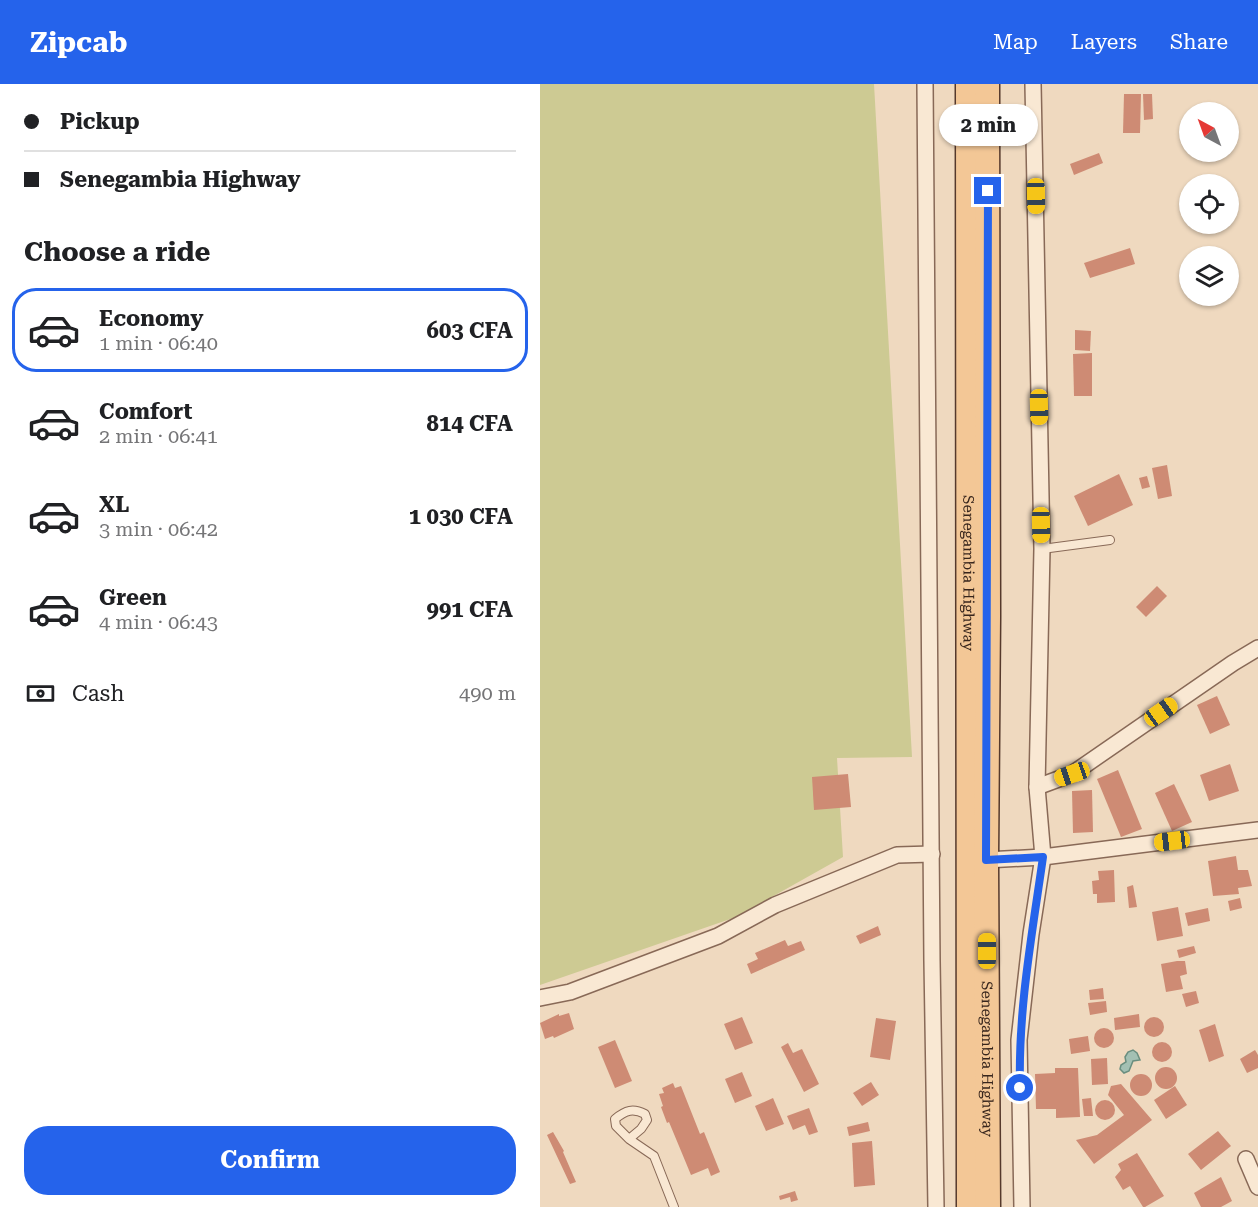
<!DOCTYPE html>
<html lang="en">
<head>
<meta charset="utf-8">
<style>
	:root { --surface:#fff; --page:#f2f2f2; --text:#202124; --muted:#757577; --line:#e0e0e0; --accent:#2563eb }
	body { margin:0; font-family:"Roboto Serif",serif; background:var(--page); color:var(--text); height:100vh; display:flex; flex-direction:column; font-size:22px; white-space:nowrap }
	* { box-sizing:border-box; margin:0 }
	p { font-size:20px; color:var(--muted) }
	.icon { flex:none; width:33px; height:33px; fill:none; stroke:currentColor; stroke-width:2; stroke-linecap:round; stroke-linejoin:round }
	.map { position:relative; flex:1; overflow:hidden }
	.sheet { display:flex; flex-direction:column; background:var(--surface); width:540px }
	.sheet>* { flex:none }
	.hud { display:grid; align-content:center; height:132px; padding:0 24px; background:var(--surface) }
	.needle { width:39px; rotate:319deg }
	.controls { position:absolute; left:639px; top:18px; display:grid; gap:12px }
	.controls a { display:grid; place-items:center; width:60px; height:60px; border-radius:50%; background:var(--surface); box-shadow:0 2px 4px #0004; font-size:30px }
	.end { position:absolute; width:27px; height:27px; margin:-14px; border:8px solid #2563eb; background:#fff; box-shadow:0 0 0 3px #fff }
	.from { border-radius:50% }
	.bubble { position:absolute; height:42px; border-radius:21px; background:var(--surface); box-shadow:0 2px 4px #0004; font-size:20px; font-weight:700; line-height:42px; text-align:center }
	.car { position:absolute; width:18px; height:36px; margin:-18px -9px; border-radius:8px; box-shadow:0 0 4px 2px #0007; background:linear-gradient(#f5c518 24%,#345 0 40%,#f5c518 0 76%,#345 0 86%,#f5c518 0) }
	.hud b { display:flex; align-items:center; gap:21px; height:57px; font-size:22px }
	.hud b+b { border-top:2px solid var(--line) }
	.hud i { width:15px; height:15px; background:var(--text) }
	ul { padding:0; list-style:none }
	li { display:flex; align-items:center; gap:18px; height:84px; margin:0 12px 9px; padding:0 12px; border:3px solid transparent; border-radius:24px }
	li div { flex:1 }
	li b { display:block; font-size:22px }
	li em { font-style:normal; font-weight:700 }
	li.active { border-color:var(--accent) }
	li>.icon { width:54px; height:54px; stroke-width:1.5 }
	h2 { padding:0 24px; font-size:27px; line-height:72px }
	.pay { display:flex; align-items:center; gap:15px; height:66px; padding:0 24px; font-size:22px }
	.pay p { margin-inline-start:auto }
	.button { display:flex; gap:12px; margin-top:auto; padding:12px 24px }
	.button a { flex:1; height:69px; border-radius:24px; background:var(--accent); color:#fff; font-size:24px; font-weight:700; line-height:69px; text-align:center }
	header { display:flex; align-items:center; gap:36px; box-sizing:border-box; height:84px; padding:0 30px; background:var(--accent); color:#fff }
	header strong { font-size:28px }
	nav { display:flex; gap:33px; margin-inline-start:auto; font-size:21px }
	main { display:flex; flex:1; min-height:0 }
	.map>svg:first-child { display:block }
</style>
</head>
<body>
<header>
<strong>Zipcab</strong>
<nav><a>Map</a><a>Layers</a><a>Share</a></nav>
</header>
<main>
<section class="sheet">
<div class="hud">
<b><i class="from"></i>Pickup</b>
<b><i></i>Senegambia Highway</b>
</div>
<h2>Choose a ride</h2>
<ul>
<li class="active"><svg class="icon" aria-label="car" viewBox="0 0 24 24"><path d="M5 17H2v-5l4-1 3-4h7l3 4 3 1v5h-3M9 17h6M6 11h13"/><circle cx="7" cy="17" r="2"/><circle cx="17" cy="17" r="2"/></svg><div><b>Economy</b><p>1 min · 06:40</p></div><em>603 CFA</em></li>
<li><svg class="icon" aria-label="car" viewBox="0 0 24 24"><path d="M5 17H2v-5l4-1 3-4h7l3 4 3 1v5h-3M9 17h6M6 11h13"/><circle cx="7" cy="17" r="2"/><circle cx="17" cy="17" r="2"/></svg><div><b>Comfort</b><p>2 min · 06:41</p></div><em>814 CFA</em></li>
<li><svg class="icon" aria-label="car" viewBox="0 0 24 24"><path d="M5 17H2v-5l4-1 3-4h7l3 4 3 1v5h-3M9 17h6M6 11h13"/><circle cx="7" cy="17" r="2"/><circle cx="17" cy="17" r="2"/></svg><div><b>XL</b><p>3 min · 06:42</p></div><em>1 030 CFA</em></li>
<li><svg class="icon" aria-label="car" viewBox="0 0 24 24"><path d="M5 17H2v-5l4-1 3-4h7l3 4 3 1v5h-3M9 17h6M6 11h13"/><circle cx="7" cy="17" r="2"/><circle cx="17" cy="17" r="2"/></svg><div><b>Green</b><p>4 min · 06:43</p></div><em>991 CFA</em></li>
</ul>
<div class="pay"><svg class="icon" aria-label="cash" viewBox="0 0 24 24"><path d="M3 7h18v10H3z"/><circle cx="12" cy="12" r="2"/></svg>Cash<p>490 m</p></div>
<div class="button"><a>Confirm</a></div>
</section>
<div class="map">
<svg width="718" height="1123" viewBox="0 0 718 1123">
	<rect width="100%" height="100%" fill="#efd9bf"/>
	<polygon fill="#cdca93" points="0,0 334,0 372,673 297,674 303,773 196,833 0,901"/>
	<polygon fill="#a3c0b3" stroke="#6a8e7f" stroke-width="1.5" points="593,966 597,969 600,976 593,977 589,987 584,989 580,985 581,981 586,978 585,973 588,968"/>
	<g fill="#ce8b74">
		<polygon points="584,10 601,10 600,49 583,49"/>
		<polygon points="603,10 612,10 613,35 604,36"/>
		<polygon points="559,69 563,79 534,91 530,80"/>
		<polygon points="590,164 595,180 550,194 544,179"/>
		<polygon points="535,246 551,247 550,267 535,266"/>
		<polygon points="552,269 552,312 534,312 533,270"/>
		<polygon points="627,381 632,412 618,415 612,384"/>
		<polygon points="579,390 593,421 548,442 534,412"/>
		<polygon points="607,392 610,403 602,405 599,394"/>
		<polygon points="617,502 627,512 606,533 596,523"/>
		<polygon points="677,612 690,641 670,650 657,621"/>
		<polygon points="690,680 699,707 669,717 660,691"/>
		<polygon points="578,686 602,745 581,753 557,695"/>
		<polygon points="308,690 311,723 274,726 272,693"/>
		<polygon points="634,700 652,738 632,747 615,709"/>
		<polygon points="552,706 553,748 533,749 532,707"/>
		<polygon points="696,772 698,786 708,786 712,802 698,804 699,810 673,812 668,777"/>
		<polygon points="574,786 575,818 557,819 557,810 553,810 552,797 559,796 558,787"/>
		<polygon points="593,801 597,823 589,824 587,803"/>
		<polygon points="700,814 702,824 690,827 688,817"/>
		<polygon points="638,823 643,852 617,857 612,828"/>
		<polygon points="668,824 670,837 648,842 645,829"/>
		<polygon points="338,842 341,851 320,860 316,852"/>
		<polygon points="245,856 248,862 261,857 265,866 211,890 207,880 218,875 215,869"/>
		<polygon points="654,862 656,869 639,874 637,866"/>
		<polygon points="637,877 645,877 647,890 640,892 643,905 626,908 621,880"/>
		<polygon points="563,904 564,915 550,916 549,906"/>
		<polygon points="656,907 659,919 646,923 642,910"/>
		<polygon points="566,917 567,928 550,931 548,919"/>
		<polygon points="29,929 34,945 14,954 13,952 5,955 0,939 19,930 19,932"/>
		<polygon points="599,930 600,943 575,946 574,934"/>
		<circle cx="614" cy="943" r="10"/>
		<polygon points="202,933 213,959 195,966 184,940"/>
		<polygon points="336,934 356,937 350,976 330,973"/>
		<polygon points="675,940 684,972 669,978 659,946"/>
		<circle cx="564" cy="954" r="10"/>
		<polygon points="548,952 550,967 531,970 529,955"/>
		<polygon points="75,956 92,997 75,1004 58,963"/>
		<circle cx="622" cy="968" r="10"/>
		<polygon points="248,959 253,969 262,965 279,1000 264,1008 241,963"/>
		<polygon points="715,966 718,971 718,984 707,989 700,975"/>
		<polygon points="567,974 568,1000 552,1001 551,975"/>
		<circle cx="626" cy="994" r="11"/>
		<polygon points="515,984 538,984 540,1033 516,1034 516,1025 496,1025 495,990 515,989"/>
		<polygon points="202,988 212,1012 195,1019 185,995"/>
		<circle cx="601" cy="1001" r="11"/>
		<polygon points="331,998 339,1011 322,1022 313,1009"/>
		<polygon points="133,999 135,1004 141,1002 160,1050 164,1048 180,1088 171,1092 168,1084 151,1091 129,1038 127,1039 121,1023 123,1022 119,1010 124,1009 122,1004"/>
		<polygon points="581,1000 612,1036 554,1080 536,1056 557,1051 584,1031 568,1011 571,1002"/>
		<polygon points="635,1002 647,1021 626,1035 614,1016"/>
		<polygon points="233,1014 244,1040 226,1047 215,1022"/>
		<polygon points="551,1014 553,1032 544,1032 542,1015"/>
		<circle cx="565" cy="1026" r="10"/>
		<polygon points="269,1024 278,1048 269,1051 265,1041 253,1046 247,1032"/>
		<polygon points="328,1038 330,1047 309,1052 307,1043"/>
		<polygon points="678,1047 691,1062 661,1086 648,1070"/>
		<polygon points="13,1048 24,1067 23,1068 36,1098 30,1100 7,1051"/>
		<polygon points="332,1057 335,1101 314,1103 312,1059"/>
		<polygon points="597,1069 624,1112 605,1123 603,1123 590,1102 583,1106 575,1093 581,1086 578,1080"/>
		<polygon points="681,1093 692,1117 681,1123 661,1123 654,1109"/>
		<polygon points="255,1107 258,1116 251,1118 250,1113 240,1116 239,1112"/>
	</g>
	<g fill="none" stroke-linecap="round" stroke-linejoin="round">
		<defs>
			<g id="lane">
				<polyline points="502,465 570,456"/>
				<path d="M89 1055 101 1045 107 1036 105 1030C93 1024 86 1026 75 1035L76 1042 89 1055 114 1072 134 1123"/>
			</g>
			<g id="street">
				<polyline points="385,0 392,877 396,1123"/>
				<polyline points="497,703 532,690 693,579 718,564"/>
				<polyline points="446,776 503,773 718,746"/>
				<polyline points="0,914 30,908 178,852 235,821 357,771 392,770"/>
				<polyline points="706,1075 718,1103"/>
				<polyline points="482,1123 479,956 491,850 503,773 497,703 502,465 493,0"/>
			</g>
			<g id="primary">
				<path id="s1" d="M428 0 429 1123"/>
				<path id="s2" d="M447 0 448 533 446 776 448 1123"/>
			</g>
		</defs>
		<use href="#lane" stroke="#886957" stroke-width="10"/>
		<use href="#street" stroke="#886957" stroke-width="18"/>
		<use href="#primary" stroke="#55392c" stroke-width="27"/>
		<use href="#lane" stroke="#f9e8d3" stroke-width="8"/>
		<use href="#street" stroke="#f9e8d3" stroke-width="15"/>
		<use href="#primary" stroke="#f3c796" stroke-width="24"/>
	</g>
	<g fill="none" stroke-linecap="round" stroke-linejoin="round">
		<path stroke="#2563eb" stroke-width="8" d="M448 107 446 776 503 773C492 851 478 925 480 1004"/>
	</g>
	<g text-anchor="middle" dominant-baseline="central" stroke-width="4.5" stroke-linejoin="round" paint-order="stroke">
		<g font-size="15" fill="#37251c" stroke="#f6e4cf">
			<text stroke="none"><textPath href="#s1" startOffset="489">Senegambia Highway</textPath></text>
			<text stroke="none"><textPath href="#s2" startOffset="975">Senegambia Highway</textPath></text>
		</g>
	</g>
</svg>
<div class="controls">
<a><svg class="needle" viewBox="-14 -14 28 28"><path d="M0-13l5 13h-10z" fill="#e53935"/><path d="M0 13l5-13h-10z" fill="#757577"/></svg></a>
<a><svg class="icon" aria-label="locate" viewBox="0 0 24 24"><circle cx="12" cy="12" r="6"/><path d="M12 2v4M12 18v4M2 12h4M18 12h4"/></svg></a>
<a><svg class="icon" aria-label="layers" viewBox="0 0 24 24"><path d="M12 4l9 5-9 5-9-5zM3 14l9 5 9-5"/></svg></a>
</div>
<i class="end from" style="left:480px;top:1004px"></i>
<i class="end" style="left:448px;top:107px"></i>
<div class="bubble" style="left:399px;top:20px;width:99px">2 min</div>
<i class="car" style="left:496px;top:112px;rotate:179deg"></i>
<i class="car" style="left:499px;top:323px;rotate:179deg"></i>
<i class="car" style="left:501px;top:441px;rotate:179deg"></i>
<i class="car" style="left:621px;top:628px;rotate:55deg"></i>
<i class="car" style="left:532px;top:690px;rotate:251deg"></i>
<i class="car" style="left:632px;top:757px;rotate:263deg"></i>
<i class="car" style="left:447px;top:867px;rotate:0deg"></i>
</div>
</main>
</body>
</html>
